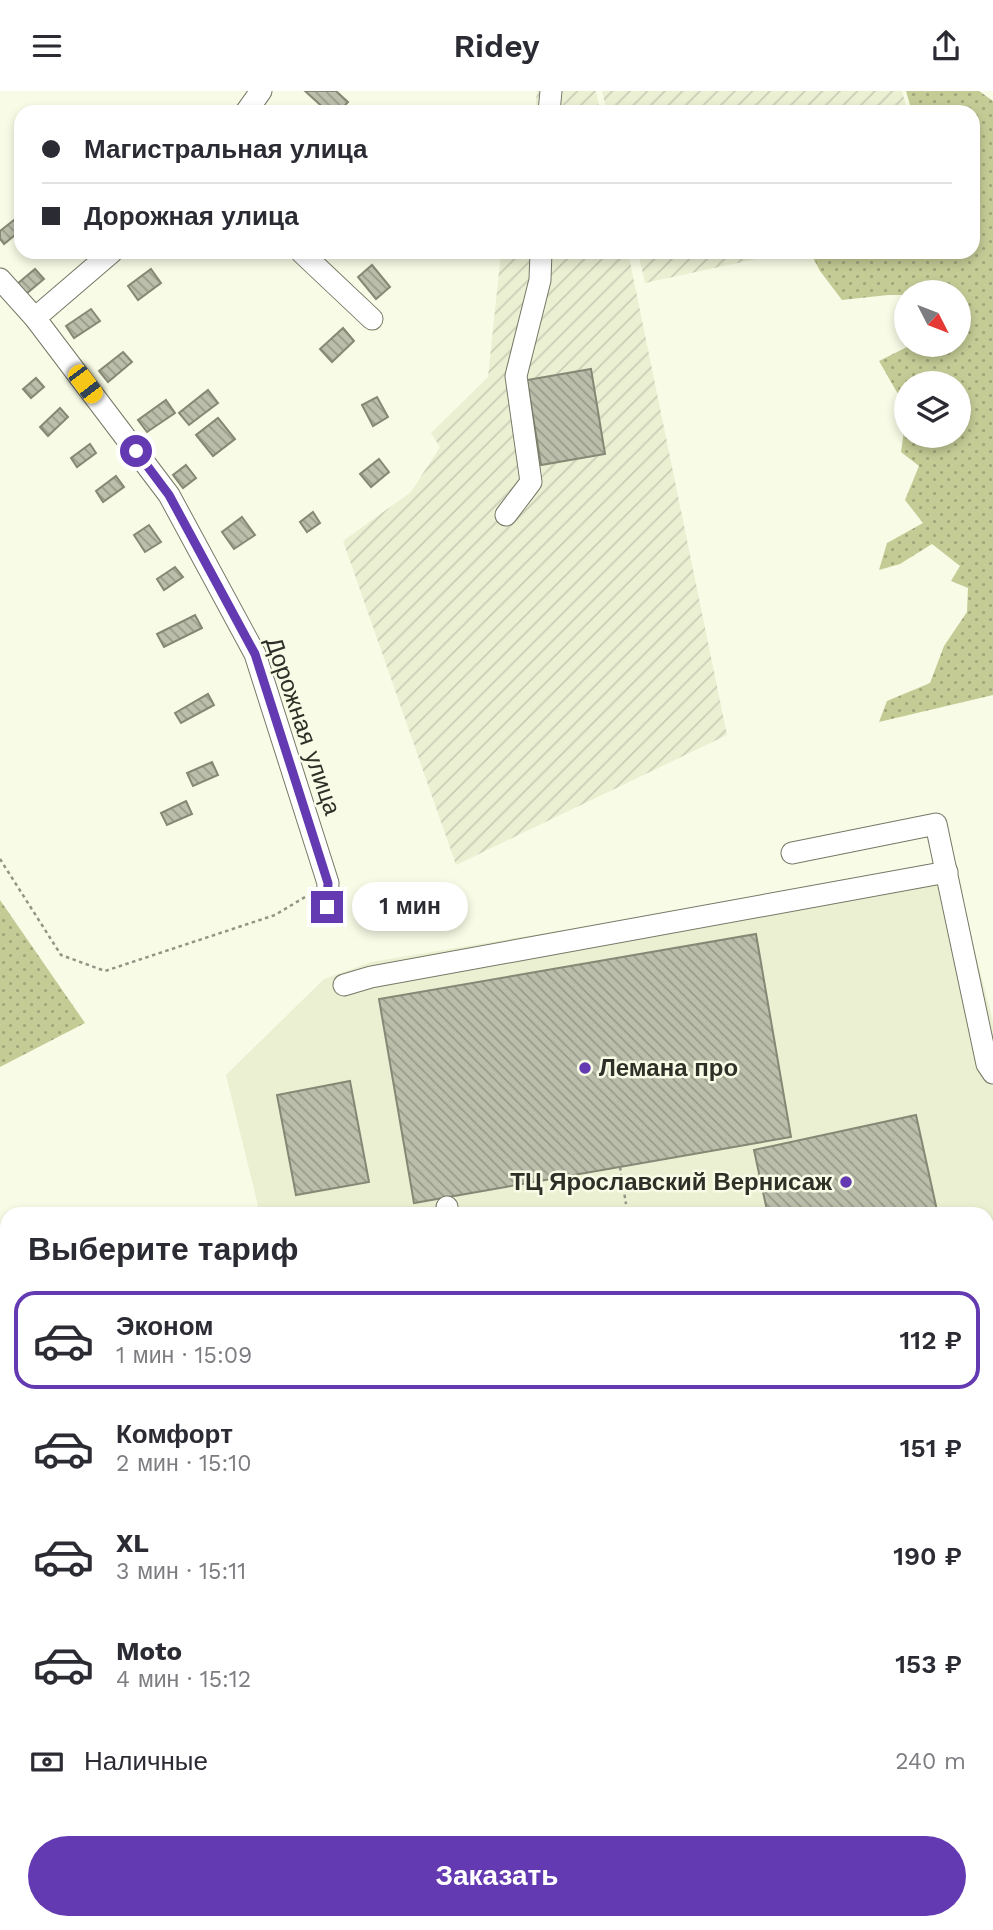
<!DOCTYPE html>
<html lang="ru">
<head>
<meta charset="utf-8">
<style>
	:root { --surface:#fff; --page:#f2f2f3; --text:#2b2b33; --muted:#7c7c81; --line:#e1e1e2; --accent:#643ab2 }
	body { margin:0; font-family:"Work Sans",sans-serif; background:var(--page); color:var(--text); height:100vh; display:flex; flex-direction:column; font-size:26px; white-space:nowrap }
	* { box-sizing:border-box; margin:0 }
	p { font-size:23px; color:var(--muted) }
	.icon { flex:none; width:38px; height:38px; fill:none; stroke:currentColor; stroke-width:2; stroke-linecap:round; stroke-linejoin:round }
	.map { position:relative; flex:1; overflow:hidden }
	.side { position:absolute; left:0px; top:1116px; width:994px; height:723px; display:flex; flex-direction:column; background:var(--surface); border-radius:21px 21px 0 0; box-shadow:0 4px 10px #0003 }
	.side>* { flex:none }
	.banner { position:absolute; left:14px; top:14px; width:966px; height:154px; border-radius:21px; box-shadow:0 4px 10px #0003; display:grid; align-content:center; height:154px; padding:0 28px; background:var(--surface) }
	.needle { width:46px; rotate:132deg }
	.fabs { position:absolute; left:894px; top:189px; display:grid; gap:14px }
	.fabs a { display:grid; place-items:center; width:77px; height:77px; border-radius:50%; background:var(--surface); box-shadow:0 4px 10px #0003; font-size:35px }
	.end { position:absolute; width:32px; height:32px; margin:-16px; border:9px solid #643ab2; background:#fff; box-shadow:0 0 0 4px #fff }
	.from { border-radius:50% }
	.bubble { position:absolute; height:49px; border-radius:24px; background:var(--surface); box-shadow:0 4px 10px #0003; font-size:23px; font-weight:600; line-height:49px; text-align:center }
	.car { position:absolute; width:21px; height:42px; margin:-21px -10px; border-radius:9px; box-shadow:0 0 5px 2px #0007; background:linear-gradient(#f5c518 24%,#345 0 40%,#f5c518 0 76%,#345 0 86%,#f5c518 0) }
	.banner b { display:flex; align-items:center; gap:24px; height:66px; font-size:26px }
	.banner b+b { border-top:2px solid var(--line) }
	.banner i { width:18px; height:18px; background:var(--text) }
	ul { padding:0; list-style:none }
	li { display:flex; align-items:center; gap:21px; height:98px; margin:0 14px 10px; padding:0 14px; border:4px solid transparent; border-radius:21px }
	li div { flex:1 }
	li b { display:block; font-size:26px }
	li em { font-style:normal; font-weight:600 }
	li.selected { border-color:var(--accent) }
	li>.icon { width:63px; height:63px; stroke-width:1.5 }
	h2 { padding:0 28px; font-size:32px; line-height:84px }
	.pay { display:flex; align-items:center; gap:18px; height:77px; padding:0 28px; font-size:26px }
	.pay p { margin-inline-start:auto }
	.cta { display:flex; gap:14px; margin-top:auto; padding:14px 28px }
	.cta a { flex:1; height:80px; border-radius:42px; background:var(--accent); color:#fff; font-size:28px; font-weight:600; line-height:80px; text-align:center }
	header { display:flex; justify-content:space-between; align-items:center; height:91px; padding:0 28px; background:var(--surface); font-size:32px; font-weight:600 }
	.map>svg:first-child { display:block }
</style>
</head>
<body>
<header><svg class="icon" aria-label="menu" viewBox="0 0 24 24"><path d="M4 6h16M4 12h16M4 18h16"/></svg>Ridey<svg class="icon" aria-label="share" viewBox="0 0 24 24"><path d="M12 15V3M7 8l5-5 5 5M5 13v7h14v-7"/></svg></header>
<div class="map">
<svg width="993" height="1839" viewBox="0 0 993 1839">
	<defs>
		<pattern id="industrial-furrows" width="10" height="10" patternUnits="userSpaceOnUse" patternTransform="scale(1.75)"><rect width="10" height="10" fill="#ebf0d3"/><path d="M-1 1l2-2M0 10L10 0M9 11l2-2" fill="none" stroke="#caceb5"/></pattern>
		<pattern id="grass-dots" width="8" height="8" patternUnits="userSpaceOnUse" patternTransform="scale(1.75)"><rect width="8" height="8" fill="#c4cb95"/><path d="M2 2h.1M6 6h.1" fill="none" stroke="#a0a57a" stroke-width="1.8" stroke-linecap="round"/></pattern>
		<pattern id="forest-firs" width="22" height="20" patternUnits="userSpaceOnUse" patternTransform="scale(1.75)"><rect width="22" height="20" fill="#bfc884"/><path d="M5 1l3.5 6h-7zM16 11l3.5 6h-7z" fill="#a4ac72"/></pattern>
		<pattern id="building-back-hatch" width="6" height="6" patternUnits="userSpaceOnUse" patternTransform="scale(1.75)"><rect width="6" height="6" fill="#bbbeaa"/><path d="M-1 5l2 2M0 0l6 6M5-1l2 2" fill="none" stroke="#989b8a"/></pattern>
	</defs>
	<rect width="100%" height="100%" fill="#f8fce6"/>
	<polygon fill="#ebf0d3" points="937,777 956,788 993,930 993,1839 576,1839 575,1832 987,1832 987,1124 260,1123 226,984 324,888 371,871"/>
	<g fill="url(#industrial-furrows)">
		<polygon points="537,0 596,0 600,21 535,21"/>
		<polygon points="602,0 902,0 908,21 607,21"/>
		<polygon points="501,161 628,161 727,644 456,774 343,450 411,401 440,356 431,342 488,286"/>
		<polygon points="638,161 788,161 645,192"/>
	</g>
	<g fill="url(#grass-dots)">
		<polygon points="906,0 979,0 993,10 993,604 879,631 887,610 930,592 944,555 967,521 968,497 951,490 960,475 932,453 900,473 879,479 887,452 923,432 905,409 919,375 901,361 906,325 906,345 959,345 959,292 906,292 906,317 879,270 911,254 959,254 959,201 906,201 906,204 888,204 842,209 820,180 810,161 973,161 973,21 912,21"/>
		<polygon points="0,809 85,932 0,976"/>
	</g>
	<polygon fill="url(#forest-firs)" points="0,1731 7,1733 7,1832 0,1835"/>
	<g fill="none" stroke-linecap="round" stroke-linejoin="round">
		<polyline stroke="#dce6a0" stroke-width="4.5" points="104,1839 107,1838"/>
	</g>
	<g fill="url(#building-back-hatch)" stroke="#858874" stroke-width="2">
		<polygon points="305,0 336,0 348,11 339,21 328,21"/>
		<polygon points="19,125 21,139 4,153 0,148 0,140"/>
		<polygon points="372,174 390,196 376,208 358,186"/>
		<polygon points="35,178 44,188 26,203 17,193"/>
		<polygon points="151,178 161,192 138,209 128,195"/>
		<polygon points="91,218 100,230 74,247 66,235"/>
		<polygon points="343,237 354,250 332,271 320,258"/>
		<polygon points="123,261 132,271 108,291 99,280"/>
		<polygon points="591,278 605,363 541,374 527,289"/>
		<polygon points="36,287 44,296 31,307 23,298"/>
		<polygon points="208,299 218,312 189,334 179,322"/>
		<polygon points="377,306 388,326 373,335 362,314"/>
		<polygon points="166,309 175,322 147,341 138,329"/>
		<polygon points="60,317 68,326 48,345 40,336"/>
		<polygon points="218,327 235,348 213,365 196,344"/>
		<polygon points="90,353 96,362 77,376 71,367"/>
		<polygon points="379,368 389,381 371,396 360,383"/>
		<polygon points="186,374 196,387 183,397 173,384"/>
		<polygon points="116,385 124,396 103,411 96,400"/>
		<polygon points="313,421 320,432 307,441 300,431"/>
		<polygon points="242,426 255,444 234,458 222,441"/>
		<polygon points="149,434 161,451 145,461 134,444"/>
		<polygon points="175,476 183,486 164,499 157,488"/>
		<polygon points="195,524 202,537 164,556 157,543"/>
		<polygon points="208,603 214,614 181,632 175,622"/>
		<polygon points="212,671 218,684 193,695 187,682"/>
		<polygon points="186,710 192,723 167,734 161,722"/>
		<polygon points="756,843 791,1046 414,1112 379,908"/>
		<polygon points="350,990 369,1091 296,1104 277,1004"/>
		<polygon points="916,1024 938,1124 768,1124 754,1059"/>
		<polygon points="993,1376 993,1839 851,1839 849,1832 987,1832 987,1377"/>
	</g>
	<g fill="none" stroke-linecap="round" stroke-linejoin="round">
		<defs>
			<g id="minor">
				<polyline points="246,21 261,0"/>
				<polyline points="549,21 551,0"/>
				<polyline points="301,161 372,228"/>
				<polyline points="0,188 35,227 169,404 255,563 328,792 327,816"/>
				<polyline points="35,227 112,161"/>
				<polyline points="506,424 531,391 516,285 540,189 541,161"/>
				<polyline points="792,762 936,733 987,973 993,982"/>
				<polyline points="344,894 371,886 947,781"/>
				<polyline points="447,1116 448,1124"/>
			</g>
		</defs>
		<use href="#minor" stroke="#767866" stroke-width="23"/>
		<g stroke="#929586" stroke-width="2.5" stroke-dasharray="3.5 3.5" stroke-linecap="butt">
			<polyline points="0,768 61,864 105,880 275,824 310,803"/>
			<polyline points="620,1076 626,1113"/>
			<polyline points="827,1832 828,1839"/>
		</g>
		<use href="#minor" stroke="#fff" stroke-width="21"/>
	</g>
	<g fill="none" stroke-linecap="round" stroke-linejoin="round">
		<polyline stroke="#643ab2" stroke-width="9" points="136,360 169,404 255,563 328,792 327,816"/>
	</g>
	<g fill="#643ab2" stroke="#f8fce6" stroke-width="2.5">
		<circle cx="585" cy="977" r="7"/>
		<circle cx="846" cy="1091" r="7"/>
	</g>
	<g text-anchor="middle" dominant-baseline="central" stroke-width="5" stroke-linejoin="round" paint-order="stroke">
		<g font-size="24" fill="#2e2f27" stroke="#f8fce6">
			<text transform="translate(303 635) rotate(71)">Дорожная улица</text>
		</g>
		<g font-size="24" font-weight="bold" fill="#2e2f27" stroke="#f8fce6" text-anchor="start">
			<text x="599" y="977">Лемана про</text>
			<text x="832" y="1091" text-anchor="end">ТЦ Ярославский Вернисаж</text>
		</g>
	</g>
</svg>
<div class="fabs">
<a><svg class="needle" viewBox="-14 -14 28 28"><path d="M0-13l5 13h-10z" fill="#e53935"/><path d="M0 13l5-13h-10z" fill="#7c7c81"/></svg></a>
<a><svg class="icon" aria-label="layers" viewBox="0 0 24 24"><path d="M12 4l9 5-9 5-9-5zM3 14l9 5 9-5"/></svg></a>
</div>
<i class="end from" style="left:136px;top:360px"></i>
<i class="end" style="left:327px;top:816px"></i>
<div class="bubble" style="left:352px;top:791px;width:116px">1 мин</div>
<i class="car" style="left:85px;top:293px;rotate:143deg"></i>
<div class="banner">
<b><i class="from"></i>Магистральная улица</b>
<b><i></i>Дорожная улица</b>
</div>
<section class="side">
<h2>Выберите тариф</h2>
<ul>
<li class="selected"><svg class="icon" aria-label="car" viewBox="0 0 24 24"><path d="M5 17H2v-5l4-1 3-4h7l3 4 3 1v5h-3M9 17h6M6 11h13"/><circle cx="7" cy="17" r="2"/><circle cx="17" cy="17" r="2"/></svg><div><b>Эконом</b><p>1 мин · 15:09</p></div><em>112 ₽</em></li>
<li><svg class="icon" aria-label="car" viewBox="0 0 24 24"><path d="M5 17H2v-5l4-1 3-4h7l3 4 3 1v5h-3M9 17h6M6 11h13"/><circle cx="7" cy="17" r="2"/><circle cx="17" cy="17" r="2"/></svg><div><b>Комфорт</b><p>2 мин · 15:10</p></div><em>151 ₽</em></li>
<li><svg class="icon" aria-label="car" viewBox="0 0 24 24"><path d="M5 17H2v-5l4-1 3-4h7l3 4 3 1v5h-3M9 17h6M6 11h13"/><circle cx="7" cy="17" r="2"/><circle cx="17" cy="17" r="2"/></svg><div><b>XL</b><p>3 мин · 15:11</p></div><em>190 ₽</em></li>
<li><svg class="icon" aria-label="car" viewBox="0 0 24 24"><path d="M5 17H2v-5l4-1 3-4h7l3 4 3 1v5h-3M9 17h6M6 11h13"/><circle cx="7" cy="17" r="2"/><circle cx="17" cy="17" r="2"/></svg><div><b>Moto</b><p>4 мин · 15:12</p></div><em>153 ₽</em></li>
</ul>
<div class="pay"><svg class="icon" aria-label="cash" viewBox="0 0 24 24"><path d="M3 7h18v10H3z"/><circle cx="12" cy="12" r="2"/></svg>Наличные<p>240 m</p></div>
<div class="cta"><a>Заказать</a></div>
</section>
</div>
</body>
</html>
